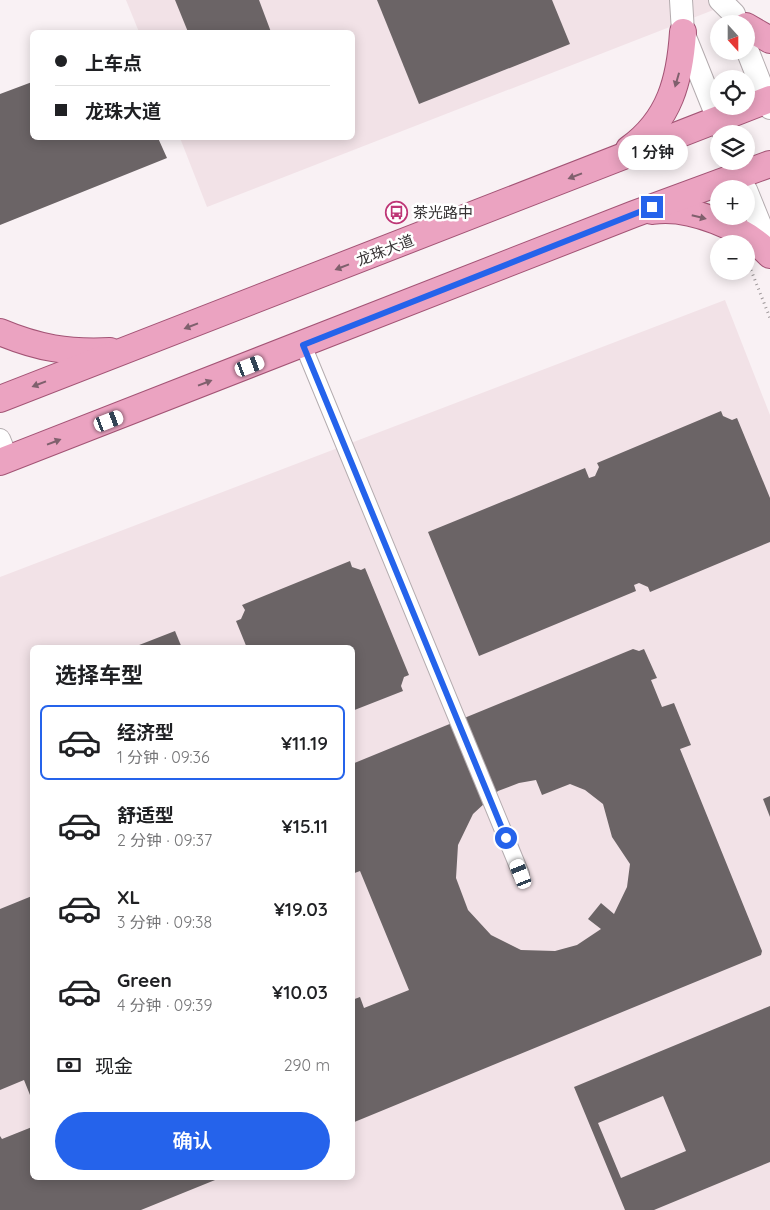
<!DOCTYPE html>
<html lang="zh">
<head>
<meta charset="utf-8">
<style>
	:root { --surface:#fff; --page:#f2f2f2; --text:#202124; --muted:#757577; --line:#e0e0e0; --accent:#2563eb }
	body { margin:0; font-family:Quicksand,"Noto Sans SC",sans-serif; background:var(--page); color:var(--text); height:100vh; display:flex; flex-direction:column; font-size:19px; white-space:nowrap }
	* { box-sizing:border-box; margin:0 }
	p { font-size:16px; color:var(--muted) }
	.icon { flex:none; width:28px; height:28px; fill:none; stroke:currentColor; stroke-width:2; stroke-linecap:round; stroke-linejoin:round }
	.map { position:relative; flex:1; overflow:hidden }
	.sheet { position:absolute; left:30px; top:645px; width:325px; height:535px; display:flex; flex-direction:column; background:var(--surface); border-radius:8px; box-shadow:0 2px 12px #0003 }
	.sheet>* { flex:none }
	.banner { position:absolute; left:30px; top:30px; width:325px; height:110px; border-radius:8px; box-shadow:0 2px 12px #0003; display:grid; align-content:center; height:110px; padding:0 25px; background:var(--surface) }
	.needle { width:32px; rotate:159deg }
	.tools { position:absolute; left:710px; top:15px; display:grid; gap:10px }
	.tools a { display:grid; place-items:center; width:45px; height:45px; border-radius:50%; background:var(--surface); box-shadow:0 2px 12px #0003; font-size:25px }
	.end { position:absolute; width:22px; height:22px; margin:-11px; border:6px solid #2563eb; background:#fff; box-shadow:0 0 0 2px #fff }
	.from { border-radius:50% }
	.bubble { position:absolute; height:35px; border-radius:18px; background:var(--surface); box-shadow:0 2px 12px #0003; font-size:16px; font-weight:600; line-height:35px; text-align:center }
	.car { position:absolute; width:15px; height:30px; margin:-15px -8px; border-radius:6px; box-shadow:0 0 4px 1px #0007; background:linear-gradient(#fff 24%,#345 0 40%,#fff 0 76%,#345 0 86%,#fff 0) }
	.banner b { display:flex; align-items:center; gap:18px; height:48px; font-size:19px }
	.banner b+b { border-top:1px solid var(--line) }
	.banner i { width:12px; height:12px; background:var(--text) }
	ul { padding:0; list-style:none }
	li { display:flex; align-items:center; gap:15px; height:75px; margin:0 10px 8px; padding:0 15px; border:2px solid transparent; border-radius:8px }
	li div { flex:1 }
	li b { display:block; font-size:19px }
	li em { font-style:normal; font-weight:600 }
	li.on { border-color:var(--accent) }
	li>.icon { width:45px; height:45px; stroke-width:1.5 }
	h2 { padding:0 25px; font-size:22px; line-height:60px }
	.pay { display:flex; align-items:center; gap:12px; height:55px; padding:0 25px; font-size:19px }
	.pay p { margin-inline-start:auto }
	.action { display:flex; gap:10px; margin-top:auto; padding:10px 25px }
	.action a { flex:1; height:58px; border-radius:30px; background:var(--accent); color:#fff; font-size:20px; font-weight:600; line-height:58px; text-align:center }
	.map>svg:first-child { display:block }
</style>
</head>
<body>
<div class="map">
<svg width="770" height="1210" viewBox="0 0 770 1210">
	<rect width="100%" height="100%" fill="#f9f1f4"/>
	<g fill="#f2e2e7" fill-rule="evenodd">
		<polygon points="126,0 739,0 207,207 180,138 352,138 352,32 139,32"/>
		<path d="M725 300 770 415V1210H0V577ZM32 648H352V1178H32Z"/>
	</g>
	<g fill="#6b6466" fill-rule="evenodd">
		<polygon points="175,0 259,0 271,32 188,32"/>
		<polygon points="377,0 552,0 570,44 419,104"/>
		<polygon points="32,82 32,138 158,138 167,158 0,225 0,94"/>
		<polygon points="721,411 723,416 732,420 737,418 770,498 770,542 650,592 648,587 639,583 634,585 636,591 479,656 428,532 585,468 589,478 595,476 599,467 597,463"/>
		<polygon points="350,561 352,567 361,570 365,568 409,675 404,677 401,686 403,691 352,711 352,648 247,648 236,621 241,619 245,610 242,605"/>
		<polygon points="175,631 182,648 134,648 134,647"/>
		<path d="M633 649 639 651 644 649 657 678 651 680 662 707 674 703 691 745 680 749 762 951 761 955 352 1123V1000L360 997 364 1008 409 990 360 871 352 874V764ZM536 780 542 795 570 784 585 790 603 804 612 837 630 864 627 887 614 914 601 903 588 919 601 929 577 945 555 951 521 950 491 935 468 910 456 878 458 845 473 814 498 791 519 783Z"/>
		<polygon points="770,796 770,817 763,799"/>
		<polygon points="32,896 32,1100 24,1080 0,1090 0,909"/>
		<path d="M770 1006V1162L654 1210H625L574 1087ZM663 1096 686 1151 621 1178 598 1123Z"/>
		<polygon points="32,1127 32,1178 220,1178 141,1210 0,1210 0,1136 2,1139"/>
	</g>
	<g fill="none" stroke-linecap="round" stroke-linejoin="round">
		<defs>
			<polyline id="minor" points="303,345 521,874"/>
			<polyline id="tertiary" points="0,439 8,459"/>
			<g id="secondary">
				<polyline points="681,0 683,32 724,134"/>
				<polyline points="720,0 734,14 737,24"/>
				<polyline points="746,47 770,108"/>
				<polyline points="746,190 770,249"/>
			</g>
			<g id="primary">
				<polyline points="746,26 770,40"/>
				<path d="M629 149C670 120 680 79 683 32"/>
				<path d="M652 211C689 205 745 228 770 255"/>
				<path d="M0 332C38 348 68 353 110 351"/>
				<polyline points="0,399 770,99"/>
				<polyline points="0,462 634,214 770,164"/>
			</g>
		</defs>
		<use href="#minor" stroke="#b4acaf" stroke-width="18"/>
		<use href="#tertiary" stroke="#b4acaf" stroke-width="22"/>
		<use href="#secondary" stroke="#b4acaf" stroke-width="24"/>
		<use href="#primary" stroke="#a35475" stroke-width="28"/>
		<polyline stroke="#9b9597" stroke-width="3" stroke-dasharray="1 4" stroke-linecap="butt" points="751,270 770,318"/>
		<use href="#minor" stroke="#fff" stroke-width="16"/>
		<use href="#tertiary" stroke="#fff" stroke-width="20"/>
		<use href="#secondary" stroke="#fff" stroke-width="22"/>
		<use href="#primary" stroke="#eba3c1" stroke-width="26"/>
	</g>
	<defs><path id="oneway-solid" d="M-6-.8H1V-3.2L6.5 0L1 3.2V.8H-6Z" transform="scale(1.25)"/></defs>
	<g fill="#7f606d">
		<use href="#oneway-solid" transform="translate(677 80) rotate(106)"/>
		<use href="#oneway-solid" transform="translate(575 176) rotate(159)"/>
		<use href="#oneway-solid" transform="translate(699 217) rotate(14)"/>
		<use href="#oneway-solid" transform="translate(342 267) rotate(159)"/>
		<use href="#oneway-solid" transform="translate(191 326) rotate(159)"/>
		<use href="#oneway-solid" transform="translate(205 383) rotate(-21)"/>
		<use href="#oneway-solid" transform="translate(39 384) rotate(159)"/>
		<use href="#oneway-solid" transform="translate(54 442) rotate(-21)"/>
	</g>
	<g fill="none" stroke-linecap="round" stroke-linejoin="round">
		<polyline stroke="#2563eb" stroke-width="6" points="506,838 303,345 652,207"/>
	</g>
	<defs>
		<symbol id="bus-ring" viewBox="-11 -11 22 22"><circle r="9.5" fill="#fff" stroke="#be3676" stroke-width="1.5"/><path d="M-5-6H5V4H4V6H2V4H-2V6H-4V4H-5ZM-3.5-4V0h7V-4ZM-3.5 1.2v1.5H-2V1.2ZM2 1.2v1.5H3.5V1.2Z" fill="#be3676"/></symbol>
	</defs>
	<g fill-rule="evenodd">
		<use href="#bus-ring" x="384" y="200" width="25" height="25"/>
	</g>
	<g text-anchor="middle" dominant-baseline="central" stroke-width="5" stroke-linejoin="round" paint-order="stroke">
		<g font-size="15" fill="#373435" stroke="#fff" text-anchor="start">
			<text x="413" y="212">茶光路中</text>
		</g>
		<g font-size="15" fill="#373435" stroke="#fff">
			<text transform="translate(385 250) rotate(-21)">龙珠大道</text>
		</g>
	</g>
</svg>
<div class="tools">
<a><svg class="needle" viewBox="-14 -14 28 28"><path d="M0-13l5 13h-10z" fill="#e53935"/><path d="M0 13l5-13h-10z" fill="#757577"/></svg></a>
<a><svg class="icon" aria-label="locate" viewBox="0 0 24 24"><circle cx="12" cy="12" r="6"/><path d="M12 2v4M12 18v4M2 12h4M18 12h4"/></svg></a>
<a><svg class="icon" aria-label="layers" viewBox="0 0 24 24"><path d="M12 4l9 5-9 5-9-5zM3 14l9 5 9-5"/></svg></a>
<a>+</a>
<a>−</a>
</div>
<i class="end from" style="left:506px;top:838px"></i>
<i class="end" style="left:652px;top:207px"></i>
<div class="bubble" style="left:618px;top:135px;width:70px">1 分钟</div>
<i class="car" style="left:250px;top:366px;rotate:69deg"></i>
<i class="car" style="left:109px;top:421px;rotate:69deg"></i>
<i class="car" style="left:521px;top:874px;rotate:338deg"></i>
<div class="banner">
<b><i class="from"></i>上车点</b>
<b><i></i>龙珠大道</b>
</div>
<section class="sheet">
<h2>选择车型</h2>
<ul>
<li class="on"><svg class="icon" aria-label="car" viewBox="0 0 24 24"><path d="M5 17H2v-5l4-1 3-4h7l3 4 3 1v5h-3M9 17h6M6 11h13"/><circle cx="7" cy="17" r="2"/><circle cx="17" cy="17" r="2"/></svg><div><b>经济型</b><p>1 分钟 · 09:36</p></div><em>¥11.19</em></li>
<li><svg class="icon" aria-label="car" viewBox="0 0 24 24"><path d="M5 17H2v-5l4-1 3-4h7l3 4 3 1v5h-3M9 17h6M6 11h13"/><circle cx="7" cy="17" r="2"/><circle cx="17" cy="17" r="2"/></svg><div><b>舒适型</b><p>2 分钟 · 09:37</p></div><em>¥15.11</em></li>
<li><svg class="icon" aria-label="car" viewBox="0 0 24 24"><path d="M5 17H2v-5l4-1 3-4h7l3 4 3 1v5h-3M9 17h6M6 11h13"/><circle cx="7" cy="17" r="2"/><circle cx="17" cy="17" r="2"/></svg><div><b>XL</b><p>3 分钟 · 09:38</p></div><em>¥19.03</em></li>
<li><svg class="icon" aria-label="car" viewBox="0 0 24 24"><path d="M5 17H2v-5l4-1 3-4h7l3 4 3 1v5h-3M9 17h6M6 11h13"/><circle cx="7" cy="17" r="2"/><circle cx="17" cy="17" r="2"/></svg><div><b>Green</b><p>4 分钟 · 09:39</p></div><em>¥10.03</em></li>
</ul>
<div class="pay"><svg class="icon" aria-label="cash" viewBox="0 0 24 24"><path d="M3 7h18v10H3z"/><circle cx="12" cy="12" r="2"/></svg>现金<p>290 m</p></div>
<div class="action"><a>确认</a></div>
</section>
</div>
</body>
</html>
